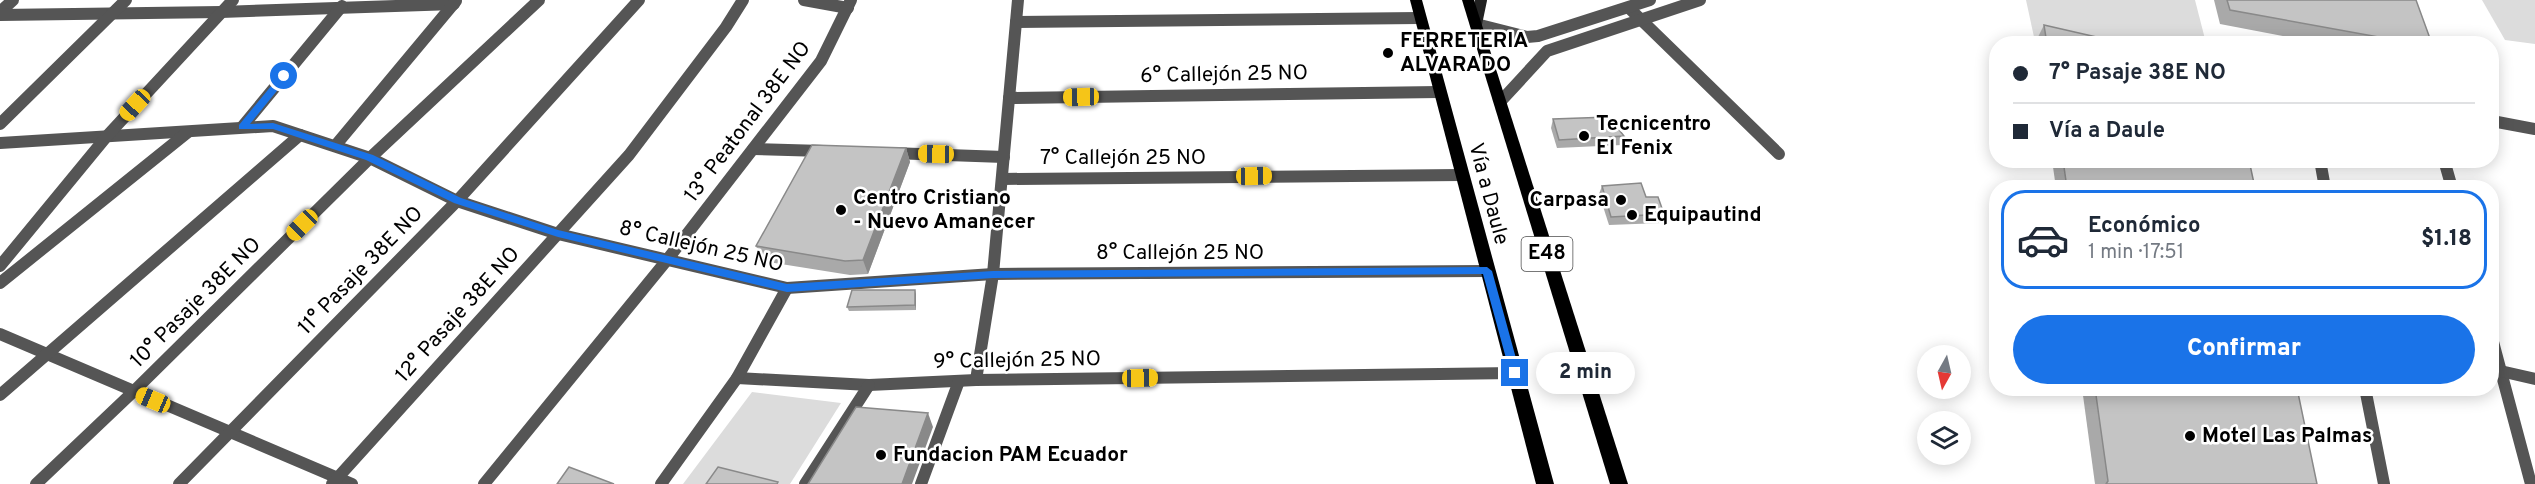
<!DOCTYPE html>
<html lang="es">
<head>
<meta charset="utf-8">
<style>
	:root { --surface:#fff; --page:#f2f2f3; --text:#1f2937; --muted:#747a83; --line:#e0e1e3; --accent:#1a73e8 }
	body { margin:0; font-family:Overpass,sans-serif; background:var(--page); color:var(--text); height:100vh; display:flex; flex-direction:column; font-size:22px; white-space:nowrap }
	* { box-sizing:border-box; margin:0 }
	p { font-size:20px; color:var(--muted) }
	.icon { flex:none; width:33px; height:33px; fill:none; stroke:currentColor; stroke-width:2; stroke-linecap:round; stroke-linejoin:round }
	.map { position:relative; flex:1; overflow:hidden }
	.details { position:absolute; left:1989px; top:180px; width:510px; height:216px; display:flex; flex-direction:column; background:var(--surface); border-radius:24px; box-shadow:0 3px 15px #0003 }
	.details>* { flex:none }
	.guide { position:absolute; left:1989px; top:36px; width:510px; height:132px; border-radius:24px; box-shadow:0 3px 15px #0003; display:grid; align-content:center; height:132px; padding:0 24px; background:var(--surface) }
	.needle { width:39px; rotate:188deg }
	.controls { position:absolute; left:1917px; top:345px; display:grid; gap:12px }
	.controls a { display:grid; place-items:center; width:54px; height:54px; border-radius:50%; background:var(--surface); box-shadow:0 3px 15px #0003; font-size:30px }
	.end { position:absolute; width:27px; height:27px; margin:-14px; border:8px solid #1a73e8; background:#fff; box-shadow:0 0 0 3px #fff }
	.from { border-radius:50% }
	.bubble { position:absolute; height:42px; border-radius:21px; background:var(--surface); box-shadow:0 3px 15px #0003; font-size:20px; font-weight:800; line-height:42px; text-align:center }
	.car { position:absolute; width:18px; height:36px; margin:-18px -9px; border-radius:8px; box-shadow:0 0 4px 2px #0007; background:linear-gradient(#f5c518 24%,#345 0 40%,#f5c518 0 76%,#345 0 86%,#f5c518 0) }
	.guide b { display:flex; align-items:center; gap:21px; height:57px; font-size:22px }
	.guide b+b { border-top:2px solid var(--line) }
	.guide i { width:15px; height:15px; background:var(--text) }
	ul { padding:10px 0 0; list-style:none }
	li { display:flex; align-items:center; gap:18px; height:99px; margin:0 12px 9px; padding:0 12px; border:3px solid transparent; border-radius:24px }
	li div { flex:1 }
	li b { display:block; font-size:22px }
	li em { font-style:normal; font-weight:800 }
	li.selected { border-color:var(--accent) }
	li>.icon { width:54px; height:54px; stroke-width:1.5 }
	.button { display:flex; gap:12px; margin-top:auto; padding:12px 24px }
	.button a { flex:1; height:69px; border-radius:36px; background:var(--accent); color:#fff; font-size:24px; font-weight:800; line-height:69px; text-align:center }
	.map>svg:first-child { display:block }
</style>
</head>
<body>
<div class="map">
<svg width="2535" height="484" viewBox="0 0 2535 484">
	<rect width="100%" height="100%" fill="#fff"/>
	<g fill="#dcdcdc">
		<polygon points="2026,0 2195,0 2206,43 2063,44 2034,37"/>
		<polygon points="2482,0 2535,0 2535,44 2505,40"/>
		<polygon points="752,392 841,403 790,484 683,484"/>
	</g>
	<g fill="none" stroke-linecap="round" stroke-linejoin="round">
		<g stroke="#555" stroke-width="12">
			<polyline points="804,0 848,8"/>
			<polyline points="1629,8 1779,154"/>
			<polyline points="0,12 13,0"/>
			<polyline points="0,15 221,12 454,4"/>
			<polyline points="1016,22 1419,18"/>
			<polyline points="1476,24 1527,37 1538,36 1650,0"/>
			<polyline points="1009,98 1439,92"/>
			<polyline points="1500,102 1547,51 1700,0"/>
			<polyline points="2492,121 2535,129"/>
			<polyline points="0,124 126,0"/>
			<polyline points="242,127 342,6"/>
			<polyline points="0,143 273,126 370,158 457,201 558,234 787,288 993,274 1487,271"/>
			<polyline points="335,146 456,1"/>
			<polyline points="753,149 823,151"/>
			<polyline points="891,153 1004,157"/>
			<polyline points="2320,160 2325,188"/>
			<polyline points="2444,160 2452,188"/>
			<polyline points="1002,179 1461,175"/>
			<polyline points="0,266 107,136 233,0"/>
			<polyline points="0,283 188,132"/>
			<polyline points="0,334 352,484"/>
			<polyline points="2492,338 2531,484"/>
			<polyline points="2496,370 2535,379"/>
			<polyline points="737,378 869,385 976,380 1515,373"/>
			<polyline points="976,380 993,274 1018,0"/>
			<polyline points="2365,388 2384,484"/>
			<polyline points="0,395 300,135"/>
			<polyline points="36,484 134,391 370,158 539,0"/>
			<polyline points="179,484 457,201 639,0"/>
			<polyline points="332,484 629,155 726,27 743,0"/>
			<polyline points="484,484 667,260 821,61 851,0"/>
			<polyline points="661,484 737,378 787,288"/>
			<polyline points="805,484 869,385"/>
			<polyline points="921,484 959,381"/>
		</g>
		<polyline stroke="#222" stroke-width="12" points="1476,24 1481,0"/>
		<g fill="#000" fill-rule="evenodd">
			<polygon points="1410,0 1422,0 1554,484 1536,484"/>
			<polygon points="1462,0 1474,0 1628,484 1610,484"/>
		</g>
	</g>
	<g fill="#a9a9a9">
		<polygon points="2214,0 2416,0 2432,44 2325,44 2220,24"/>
		<polygon points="2044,25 2127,44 2037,44 2037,39"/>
		<polygon points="1553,119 1624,136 1622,145 1557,148 1551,128"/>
		<polygon points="906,148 910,162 868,274 850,275 762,261 756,246"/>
		<polygon points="2052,160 2249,160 2255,188 2056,188"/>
		<polygon points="1602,186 1646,197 1664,214 1661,223 1609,225 1599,194"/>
		<polygon points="916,294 916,310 849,311 847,307"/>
		<polygon points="2082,388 2297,388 2317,484 2095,484"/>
	</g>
	<g fill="#898989">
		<polygon points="906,148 910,162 868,274 863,260"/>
		<polygon points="915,290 916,294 916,310 915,305"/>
		<polygon points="928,413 933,427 912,484 902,484"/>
	</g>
	<g fill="#c4c4c4" stroke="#898989" stroke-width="1.5">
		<polygon points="2227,0 2416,0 2432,44 2417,44 2230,10"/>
		<polygon points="2044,25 2127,44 2047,44"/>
		<polygon points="1609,117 1624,136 1559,140 1553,119"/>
		<polygon points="812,145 906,148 863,260 845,261 756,246"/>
		<polygon points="2063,160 2249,160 2255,188 2067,188"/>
		<polygon points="1641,183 1646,197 1658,197 1664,214 1611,217 1602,186"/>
		<polygon points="852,290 915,290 915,305 847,307"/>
		<polygon points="2095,388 2297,388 2317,484 2106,484 2108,481"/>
		<polygon points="856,407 928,413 902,484 808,484"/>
		<polygon points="569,467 614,484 557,484"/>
		<polygon points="718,467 778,482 777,484 706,484"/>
	</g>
	<polygon fill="#1a73e8" points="281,74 289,76 250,124 273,123 373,155 461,198 558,230 787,284 993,271 1487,267 1492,271 1520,373 1515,377 1510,373 1483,274 993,278 787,292 558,237 454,203 366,160 273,129 239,129 239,125"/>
	<g fill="#000" stroke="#fff" stroke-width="2">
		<circle cx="1388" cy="53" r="6"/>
		<circle cx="1584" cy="136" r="6"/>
		<circle cx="1621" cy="200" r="6"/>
		<circle cx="841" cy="210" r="6"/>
		<circle cx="1632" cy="215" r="6"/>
		<circle cx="2190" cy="436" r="6"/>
		<circle cx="881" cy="455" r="6"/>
	</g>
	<g text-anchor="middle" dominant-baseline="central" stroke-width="5" stroke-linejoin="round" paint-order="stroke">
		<rect fill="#fff" stroke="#4c4c4c" stroke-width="1.5" x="1521.5" y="237" width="51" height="34" rx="4.5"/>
		<g font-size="20" font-weight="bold" fill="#000">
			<text x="1547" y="254">E48</text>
		</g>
		<g font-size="21" font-weight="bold" fill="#000" stroke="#fff" text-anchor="start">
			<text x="1400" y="41">FERRETERIA<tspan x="1400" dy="24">ALVARADO</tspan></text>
			<text x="1596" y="124">Tecnicentro<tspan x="1596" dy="24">El Fenix</tspan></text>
			<text x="853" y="198">Centro Cristiano<tspan x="853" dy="24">- Nuevo Amanecer</tspan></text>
			<text x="1609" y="200" text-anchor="end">Carpasa</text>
			<text x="1644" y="215">Equipautind</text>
			<text x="2202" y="436">Motel Las Palmas</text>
			<text x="893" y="455">Fundacion PAM Ecuador</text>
		</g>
		<g font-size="21" fill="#000" stroke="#fff">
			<text transform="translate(1224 75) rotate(-1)">6° Callejón 25 NO</text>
			<text transform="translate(748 122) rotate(-53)">13° Peatonal 38E NO</text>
			<text x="1123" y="158">7° Callejón 25 NO</text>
			<text transform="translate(1488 194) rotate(75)">Vía a Daule</text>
			<text transform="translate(701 247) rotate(13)">8° Callejón 25 NO</text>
			<text x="1180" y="253">8° Callejón 25 NO</text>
			<text transform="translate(361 271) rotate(-46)">11° Pasaje 38E NO</text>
			<text transform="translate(196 303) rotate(-45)">10° Pasaje 38E NO</text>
			<text transform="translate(458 315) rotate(-48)">12° Pasaje 38E NO</text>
			<text transform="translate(1017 361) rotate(-1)">9° Callejón 25 NO</text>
		</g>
	</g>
</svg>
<div class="controls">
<a><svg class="needle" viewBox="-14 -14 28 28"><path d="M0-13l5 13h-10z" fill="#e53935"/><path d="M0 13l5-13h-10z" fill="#747a83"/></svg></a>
<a><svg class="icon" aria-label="layers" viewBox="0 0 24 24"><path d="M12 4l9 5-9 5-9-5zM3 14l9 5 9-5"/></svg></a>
</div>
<i class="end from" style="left:284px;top:76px"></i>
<i class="end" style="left:1515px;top:373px"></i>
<div class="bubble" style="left:1536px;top:352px;width:99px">2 min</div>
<i class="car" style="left:1081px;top:97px;rotate:269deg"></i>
<i class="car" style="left:135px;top:105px;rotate:223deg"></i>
<i class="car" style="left:936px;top:154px;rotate:271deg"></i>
<i class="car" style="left:1254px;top:176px;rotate:89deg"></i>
<i class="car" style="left:302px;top:225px;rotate:225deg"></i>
<i class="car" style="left:1140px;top:378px;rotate:89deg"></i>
<i class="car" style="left:153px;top:400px;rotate:293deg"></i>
<div class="guide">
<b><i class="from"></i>7° Pasaje 38E NO</b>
<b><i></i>Vía a Daule</b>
</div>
<section class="details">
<ul>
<li class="selected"><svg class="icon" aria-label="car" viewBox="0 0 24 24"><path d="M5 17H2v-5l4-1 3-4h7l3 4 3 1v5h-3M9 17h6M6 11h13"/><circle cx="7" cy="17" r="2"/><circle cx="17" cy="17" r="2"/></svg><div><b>Económico</b><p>1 min · 17:51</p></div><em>$1.18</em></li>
</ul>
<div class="button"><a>Confirmar</a></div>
</section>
</div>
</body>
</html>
